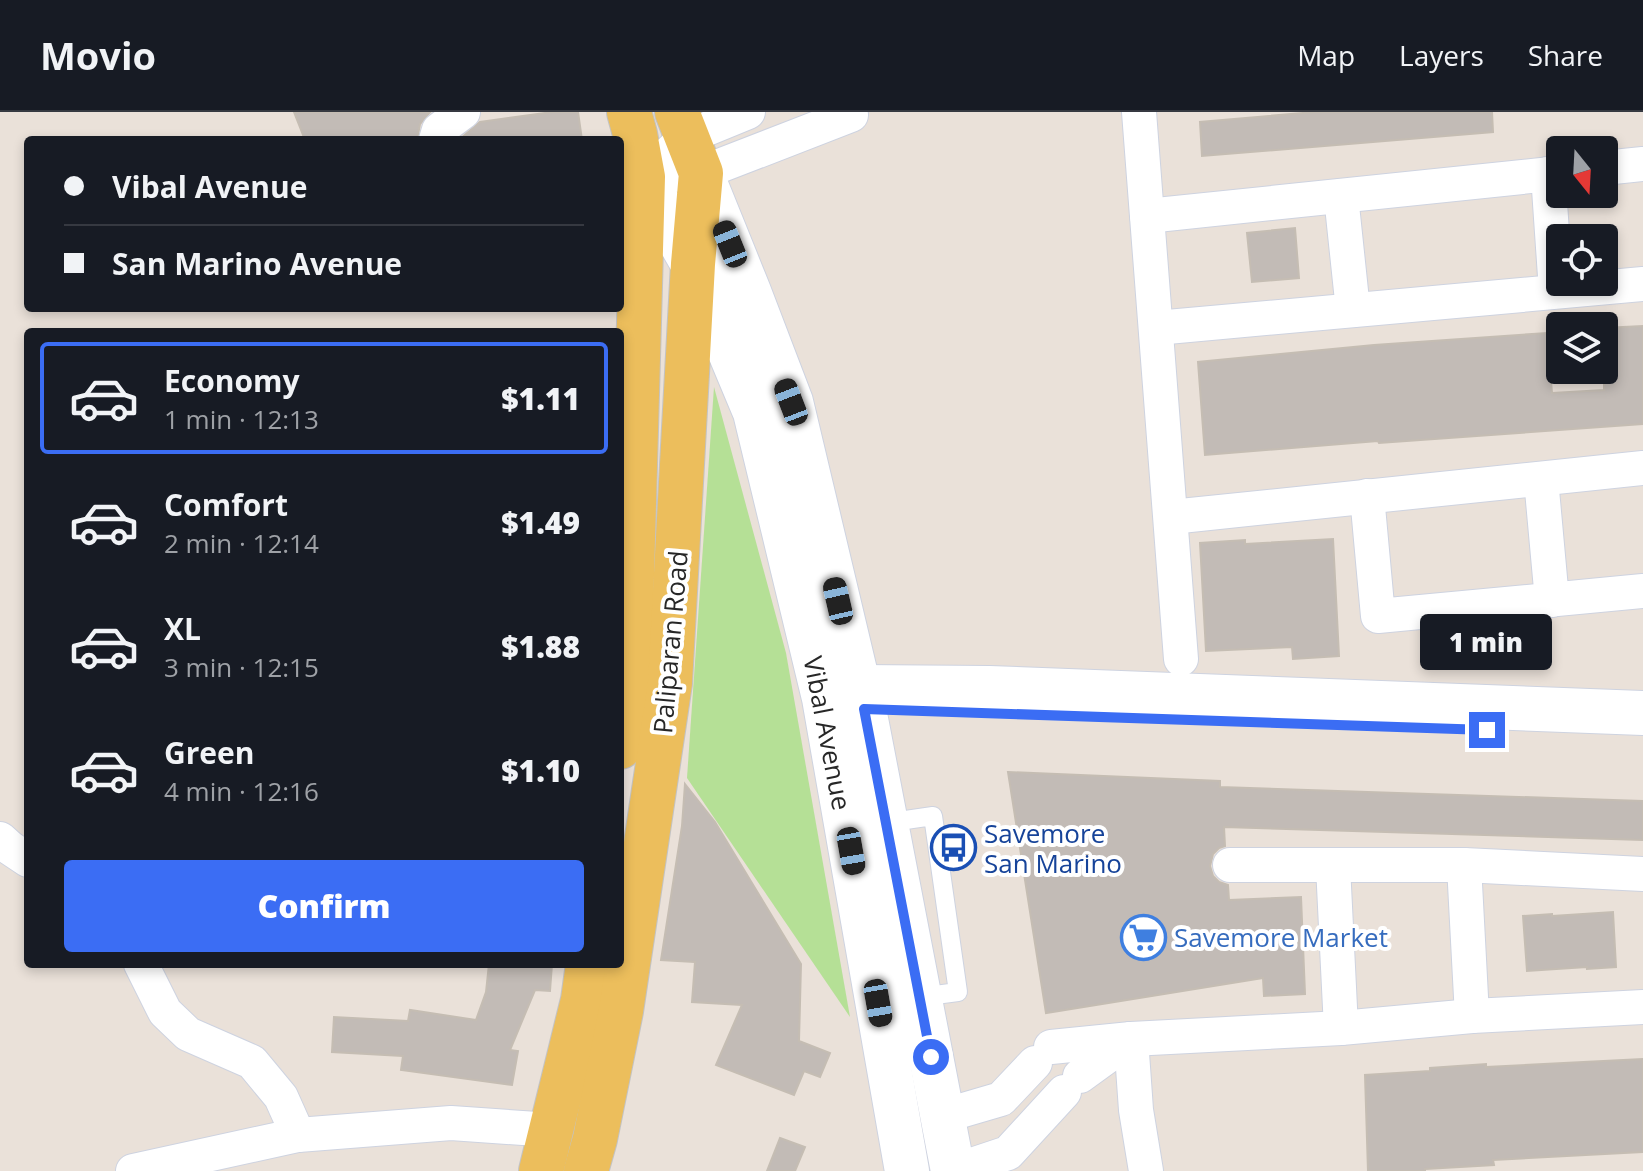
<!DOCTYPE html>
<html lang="en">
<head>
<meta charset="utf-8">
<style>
	:root { --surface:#171b24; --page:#20242c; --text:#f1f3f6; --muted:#9ea1a6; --line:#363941; --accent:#3b6df4 }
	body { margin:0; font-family:"Open Sans",sans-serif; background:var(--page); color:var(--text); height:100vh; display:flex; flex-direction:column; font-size:30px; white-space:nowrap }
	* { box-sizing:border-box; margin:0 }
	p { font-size:26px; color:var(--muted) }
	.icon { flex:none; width:44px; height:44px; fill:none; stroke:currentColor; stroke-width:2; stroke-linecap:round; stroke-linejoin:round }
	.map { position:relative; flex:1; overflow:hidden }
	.sheet { position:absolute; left:24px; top:216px; width:600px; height:640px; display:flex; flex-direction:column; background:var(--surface); border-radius:8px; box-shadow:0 4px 12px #0003 }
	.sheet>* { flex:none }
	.banner { position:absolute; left:24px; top:24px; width:600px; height:176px; border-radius:8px; box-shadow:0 4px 12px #0003; display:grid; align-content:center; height:176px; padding:0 40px; background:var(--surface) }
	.needle { width:52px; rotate:162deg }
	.tools { position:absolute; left:1546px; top:24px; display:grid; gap:16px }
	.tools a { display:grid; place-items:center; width:72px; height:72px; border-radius:8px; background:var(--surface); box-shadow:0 4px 12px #0003; font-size:40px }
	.end { position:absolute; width:36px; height:36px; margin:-18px; border:10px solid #3b6df4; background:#fff; box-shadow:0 0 0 4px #fff }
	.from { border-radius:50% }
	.bubble { position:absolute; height:56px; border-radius:8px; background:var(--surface); box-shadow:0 4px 12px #0003; font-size:26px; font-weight:800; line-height:56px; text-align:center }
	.car { position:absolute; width:24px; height:48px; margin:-24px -12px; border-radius:10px; box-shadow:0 0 6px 2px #0007; background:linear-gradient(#222 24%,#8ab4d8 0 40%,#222 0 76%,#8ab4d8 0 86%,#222 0) }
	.banner b { display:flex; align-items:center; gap:28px; height:76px; font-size:30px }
	.banner b+b { border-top:2px solid var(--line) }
	.banner i { width:20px; height:20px; background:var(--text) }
	ul { padding:14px 0 0; list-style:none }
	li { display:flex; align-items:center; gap:24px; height:112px; margin:0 16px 12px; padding:0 24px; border:4px solid transparent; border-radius:8px }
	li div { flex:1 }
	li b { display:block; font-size:30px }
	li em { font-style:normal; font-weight:800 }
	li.active { border-color:var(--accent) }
	li>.icon { width:72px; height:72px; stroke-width:1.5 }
	.primary-button { display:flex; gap:16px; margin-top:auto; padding:16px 40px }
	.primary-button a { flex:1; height:92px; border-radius:8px; background:var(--accent); color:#fff; font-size:32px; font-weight:800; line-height:92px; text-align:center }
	header { display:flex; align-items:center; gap:48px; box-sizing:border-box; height:112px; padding:0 40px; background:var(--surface); border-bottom:2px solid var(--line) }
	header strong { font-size:38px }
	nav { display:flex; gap:44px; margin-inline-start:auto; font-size:28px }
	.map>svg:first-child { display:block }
</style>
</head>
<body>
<header>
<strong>Movio</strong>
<nav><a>Map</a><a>Layers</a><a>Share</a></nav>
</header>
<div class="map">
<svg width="1643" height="1059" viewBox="0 0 1643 1059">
	<rect width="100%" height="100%" fill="#eae1d9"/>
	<polygon fill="#b5e096" points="714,275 786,541 850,905 687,666"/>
	<g fill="#c2bbb6" stroke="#c5bdb3" stroke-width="2">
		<polygon points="294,0 430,0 420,12 417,28 305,28"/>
		<polygon points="552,0 578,0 582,28 459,28 480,10"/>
		<polygon points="1314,0 1492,0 1493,20 1202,44 1200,10"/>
		<polygon points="1295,116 1299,166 1252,170 1247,121"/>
		<polygon points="1643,214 1643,312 1379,331 1378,329 1205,343 1198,250 1374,233 1547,221 1552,281 1604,278 1604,216"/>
		<polygon points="1333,427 1339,544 1293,547 1292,535 1206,539 1200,431 1245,428 1245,432"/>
		<polygon points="1008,660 1220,669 1220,675 1643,689 1643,728 1224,715 1225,734 1219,736 1213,742 1210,754 1213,764 1219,770 1228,773 1229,788 1301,785 1305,882 1264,884 1263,866 1046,901"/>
		<polygon points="685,672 715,710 801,852 799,929 830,941 820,965 804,959 794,983 716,953 742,893 692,890 695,850 661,848 682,714"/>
		<polygon points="1613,800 1616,855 1587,857 1587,855 1527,859 1523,804 1552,802 1552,804"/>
		<polygon points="489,852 552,852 550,879 535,878 510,938 518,939 512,973 401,958 403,944 332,940 334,905 408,909 410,898 476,908 486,880"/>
		<polygon points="1643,947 1643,1040 1493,1048 1494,1053 1425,1057 1425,1059 1368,1059 1365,963 1430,959 1430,956 1486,952 1486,955"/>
		<polygon points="780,1026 805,1035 795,1059 767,1059"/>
	</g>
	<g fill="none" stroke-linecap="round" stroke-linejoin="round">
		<defs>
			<polyline id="service" points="885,711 933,704 958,880 920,885"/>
			<g id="minor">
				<polyline points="1139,0 1181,547"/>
				<polyline points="436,28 439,18 463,0"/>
				<polyline points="668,42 687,25 748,0"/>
				<polyline points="1604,56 1643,52"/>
				<polyline points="1548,62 1556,179"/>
				<polyline points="643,65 701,61 851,3"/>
				<polyline points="1341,84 1353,198"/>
				<polyline points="1147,104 1560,61"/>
				<polyline points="1156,216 1643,172"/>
				<polyline points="1541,367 1552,488"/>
				<polyline points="1367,384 1378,504 1643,479"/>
				<polyline points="1171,405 1643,356"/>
				<polyline points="0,727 10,736 28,748"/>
				<polyline points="1230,753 1464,753 1643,762"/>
				<polyline points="1464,753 1472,904"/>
				<polyline points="1333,754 1341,916"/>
				<polyline points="141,852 165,900 188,922 252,950 281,985 298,1023"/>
				<polyline points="1131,927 1136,998 1146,1059"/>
				<polyline points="1051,935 1131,927 1341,916 1472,904 1643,895"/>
				<polyline points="1080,964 1131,927"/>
				<polyline points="943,1004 1001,987 1035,951"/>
				<polyline points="133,1059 298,1023 451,1011 552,1018"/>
				<polyline points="954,1059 1008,1041 1064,980"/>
			</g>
			<g id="secondary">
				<polyline points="701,61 749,180 791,290 864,597 953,1059"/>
				<polyline points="643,65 693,152 755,300 824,586 907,1059"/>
				<polyline points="830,584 858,575 989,576 1643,601"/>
			</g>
			<g id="primary">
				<polyline points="620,635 629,572 643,65 635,22 629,0"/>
				<polyline points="541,1059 583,888 588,852"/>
				<polyline points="586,1059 595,1027 621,899 670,571 693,152 701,61 677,0"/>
			</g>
		</defs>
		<use href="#service" stroke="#ced3e0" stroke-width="20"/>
		<use href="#minor" stroke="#ced3e0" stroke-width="36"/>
		<use href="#secondary" stroke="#ced3e0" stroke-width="46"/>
		<use href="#primary" stroke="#c3c3c3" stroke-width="46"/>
		<use href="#service" stroke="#fff" stroke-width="18"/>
		<use href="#minor" stroke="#fff" stroke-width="34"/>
		<use href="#secondary" stroke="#fff" stroke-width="44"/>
		<use href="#primary" stroke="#ecbe5c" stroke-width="44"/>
	</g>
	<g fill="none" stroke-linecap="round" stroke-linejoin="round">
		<polyline stroke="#3b6df4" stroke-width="10" points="931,945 864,597 1487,618"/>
	</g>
	<defs>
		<symbol id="bus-ring" viewBox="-11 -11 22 22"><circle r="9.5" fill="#fff" stroke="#1a4fb4" stroke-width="1.5"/><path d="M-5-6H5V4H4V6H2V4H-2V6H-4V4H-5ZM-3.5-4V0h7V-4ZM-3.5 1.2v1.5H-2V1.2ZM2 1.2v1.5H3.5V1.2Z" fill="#1a4fb4"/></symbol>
		<symbol id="supermarket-ring" viewBox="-11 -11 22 22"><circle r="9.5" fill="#fff" stroke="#3f7fe0" stroke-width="1.5"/><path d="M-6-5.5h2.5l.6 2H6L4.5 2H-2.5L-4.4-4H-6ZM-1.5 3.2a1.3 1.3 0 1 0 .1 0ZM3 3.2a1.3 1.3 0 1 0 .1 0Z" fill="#3f7fe0"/></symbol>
	</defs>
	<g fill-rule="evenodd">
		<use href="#bus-ring" x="928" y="710" width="51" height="51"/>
		<use href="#supermarket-ring" x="1118" y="800" width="51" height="51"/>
	</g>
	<g text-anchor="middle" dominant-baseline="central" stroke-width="8" stroke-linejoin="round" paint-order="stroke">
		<g font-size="26" fill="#272727" stroke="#fff">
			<text transform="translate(670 530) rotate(-85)">Paliparan Road</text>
			<text transform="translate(828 621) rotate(79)">Vibal Avenue</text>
		</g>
		<g font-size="26" fill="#164399" stroke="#fff" text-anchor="start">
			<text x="984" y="721">Savemore<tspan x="984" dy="30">San Marino</tspan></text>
		</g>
		<g font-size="26" fill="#366cbe" stroke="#fff" text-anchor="start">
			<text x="1174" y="825">Savemore Market</text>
		</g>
	</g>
</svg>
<div class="tools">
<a><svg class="needle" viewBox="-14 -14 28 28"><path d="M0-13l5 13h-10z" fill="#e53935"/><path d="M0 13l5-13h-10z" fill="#9ea1a6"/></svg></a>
<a><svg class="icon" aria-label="locate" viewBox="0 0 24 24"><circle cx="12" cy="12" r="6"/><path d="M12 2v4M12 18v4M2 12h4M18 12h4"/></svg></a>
<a><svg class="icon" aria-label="layers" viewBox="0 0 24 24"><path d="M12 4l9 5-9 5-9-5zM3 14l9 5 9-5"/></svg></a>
</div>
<i class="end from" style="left:931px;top:945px"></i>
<i class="end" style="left:1487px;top:618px"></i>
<div class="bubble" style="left:1420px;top:502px;width:132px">1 min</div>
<i class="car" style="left:730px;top:132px;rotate:338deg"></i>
<i class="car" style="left:791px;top:290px;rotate:339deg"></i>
<i class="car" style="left:838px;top:489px;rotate:347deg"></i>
<i class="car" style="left:851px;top:739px;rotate:170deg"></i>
<i class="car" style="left:878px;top:891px;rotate:170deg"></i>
<div class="banner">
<b><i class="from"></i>Vibal Avenue</b>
<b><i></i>San Marino Avenue</b>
</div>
<section class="sheet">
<ul>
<li class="active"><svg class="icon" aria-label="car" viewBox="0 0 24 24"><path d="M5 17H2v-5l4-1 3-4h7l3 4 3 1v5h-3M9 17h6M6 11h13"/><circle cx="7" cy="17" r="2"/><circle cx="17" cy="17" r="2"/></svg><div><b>Economy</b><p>1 min · 12:13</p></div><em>$1.11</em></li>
<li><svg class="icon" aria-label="car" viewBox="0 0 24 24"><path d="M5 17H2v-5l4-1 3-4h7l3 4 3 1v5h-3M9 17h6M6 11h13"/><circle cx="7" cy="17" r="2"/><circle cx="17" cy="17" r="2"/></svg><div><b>Comfort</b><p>2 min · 12:14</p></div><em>$1.49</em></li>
<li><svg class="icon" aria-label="car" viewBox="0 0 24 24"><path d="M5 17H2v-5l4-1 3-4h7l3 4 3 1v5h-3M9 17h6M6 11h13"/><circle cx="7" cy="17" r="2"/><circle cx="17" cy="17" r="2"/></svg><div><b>XL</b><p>3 min · 12:15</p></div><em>$1.88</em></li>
<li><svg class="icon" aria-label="car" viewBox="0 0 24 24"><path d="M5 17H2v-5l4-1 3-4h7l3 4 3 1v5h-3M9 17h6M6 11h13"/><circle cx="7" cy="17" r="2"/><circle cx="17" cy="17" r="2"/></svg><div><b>Green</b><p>4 min · 12:16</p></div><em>$1.10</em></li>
</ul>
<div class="primary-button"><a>Confirm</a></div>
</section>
</div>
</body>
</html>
